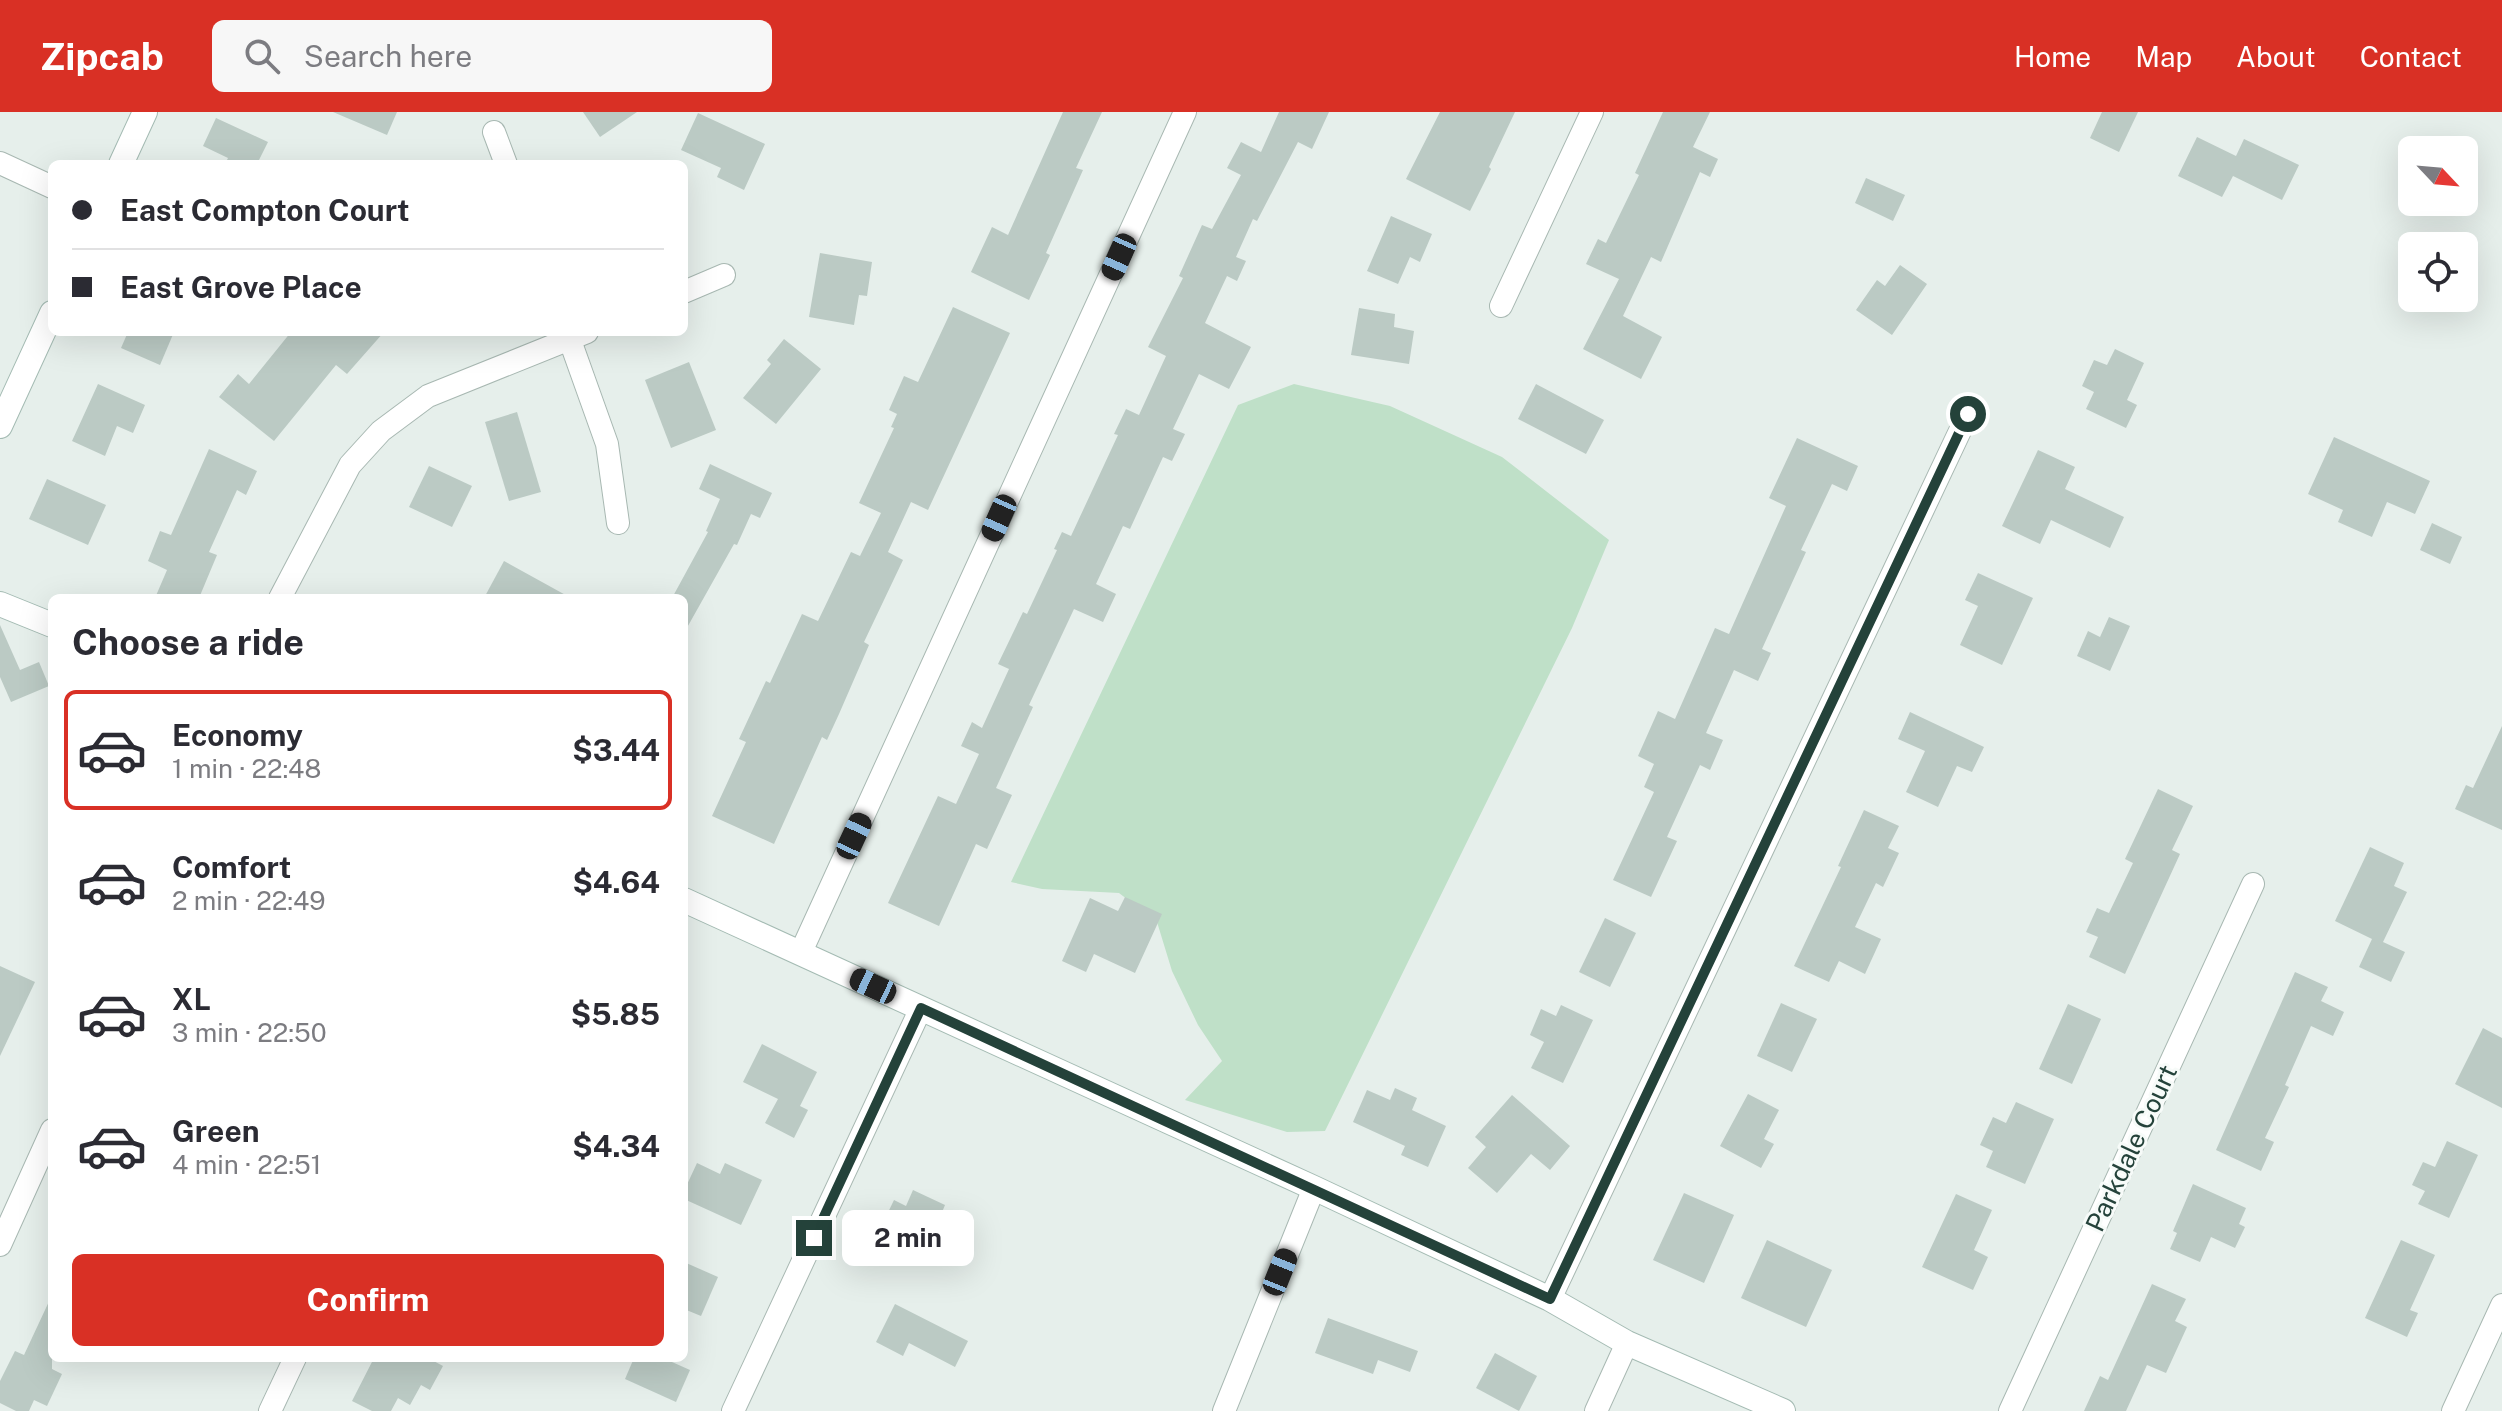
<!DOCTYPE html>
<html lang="en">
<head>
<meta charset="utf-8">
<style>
	:root { --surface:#fff; --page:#f7f7f7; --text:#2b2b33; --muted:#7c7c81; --line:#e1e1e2; --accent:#d93025 }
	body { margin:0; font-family:"Public Sans",sans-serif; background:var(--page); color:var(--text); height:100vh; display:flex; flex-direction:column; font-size:30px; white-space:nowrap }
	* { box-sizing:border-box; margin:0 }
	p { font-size:26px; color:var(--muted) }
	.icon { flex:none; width:44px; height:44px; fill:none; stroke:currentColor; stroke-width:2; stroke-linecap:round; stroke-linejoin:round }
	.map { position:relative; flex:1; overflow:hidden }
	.sheet { position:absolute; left:48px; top:482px; width:640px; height:768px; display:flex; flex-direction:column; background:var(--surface); border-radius:12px; box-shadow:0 8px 32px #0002 }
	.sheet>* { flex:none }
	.guide { position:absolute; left:48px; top:48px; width:640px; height:176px; border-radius:12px; box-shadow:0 8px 32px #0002; display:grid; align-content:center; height:176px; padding:0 24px; background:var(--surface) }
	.needle { width:52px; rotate:116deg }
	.tools { position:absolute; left:2398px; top:24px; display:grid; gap:16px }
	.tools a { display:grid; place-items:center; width:80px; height:80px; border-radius:12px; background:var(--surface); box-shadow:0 8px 32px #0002; font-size:40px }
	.end { position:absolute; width:36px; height:36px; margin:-18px; border:10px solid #24423a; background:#fff; box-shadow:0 0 0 4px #fff }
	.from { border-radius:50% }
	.bubble { position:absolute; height:56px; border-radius:12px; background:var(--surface); box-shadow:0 8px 32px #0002; font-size:26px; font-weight:700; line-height:56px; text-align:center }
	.car { position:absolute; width:24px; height:48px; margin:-24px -12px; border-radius:10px; box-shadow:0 0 6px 2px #0007; background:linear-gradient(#222 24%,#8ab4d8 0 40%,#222 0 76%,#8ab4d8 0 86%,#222 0) }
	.guide b { display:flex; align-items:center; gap:28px; height:76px; font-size:30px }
	.guide b+b { border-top:2px solid var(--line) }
	.guide i { width:20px; height:20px; background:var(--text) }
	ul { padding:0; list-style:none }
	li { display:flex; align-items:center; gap:24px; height:120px; margin:0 16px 12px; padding:0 8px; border:4px solid transparent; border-radius:12px }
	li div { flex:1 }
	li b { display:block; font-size:30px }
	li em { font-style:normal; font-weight:700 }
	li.selected { border-color:var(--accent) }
	li>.icon { width:72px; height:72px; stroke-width:1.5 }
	h2 { padding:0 24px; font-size:36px; line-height:96px }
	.button { display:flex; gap:16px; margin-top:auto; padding:16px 24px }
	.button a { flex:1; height:92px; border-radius:12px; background:var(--accent); color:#fff; font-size:32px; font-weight:700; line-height:92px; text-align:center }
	header { display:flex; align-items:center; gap:48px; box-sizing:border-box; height:112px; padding:0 40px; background:var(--accent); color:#fff }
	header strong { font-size:38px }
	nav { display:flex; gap:44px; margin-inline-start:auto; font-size:28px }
	.search { width:560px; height:72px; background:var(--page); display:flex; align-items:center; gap:20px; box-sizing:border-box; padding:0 28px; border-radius:12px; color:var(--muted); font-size:30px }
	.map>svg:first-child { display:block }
</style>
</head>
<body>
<header>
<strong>Zipcab</strong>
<div class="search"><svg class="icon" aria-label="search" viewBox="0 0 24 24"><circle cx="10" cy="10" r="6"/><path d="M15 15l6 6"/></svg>Search here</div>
<nav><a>Home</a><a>Map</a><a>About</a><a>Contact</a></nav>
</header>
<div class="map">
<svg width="2502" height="1299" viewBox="0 0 2502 1299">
	<rect width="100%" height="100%" fill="#e6efeb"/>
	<polygon fill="#bfe0c8" points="1294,272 1390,294 1502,345 1609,428 1572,516 1325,1019 1287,1020 1185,988 1222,949 1198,913 1172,859 1157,810 1119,781 1042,777 1011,770 1238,293"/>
	<g fill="#bbcac4">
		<polygon points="333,0 397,0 387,23"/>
		<polygon points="583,0 637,0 600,25"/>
		<polygon points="1063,0 1102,0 1076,56 1083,58 1046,141 1050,143 1029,188 971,160 992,115 1008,123"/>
		<polygon points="1279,0 1329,0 1312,37 1298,30 1257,109 1253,107 1236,145 1246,149 1237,169 1227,164 1205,211 1251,235 1229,277 1199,262 1173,317 1185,322 1172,349 1163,345 1130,417 1123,414 1096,472 1116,482 1103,510 1074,497 1029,593 1033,595 996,676 1012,683 987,737 976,732 939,814 888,791 938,684 956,692 979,642 961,634 972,610 982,616 1009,557 998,552 1023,500 1027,502 1057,438 1054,437 1062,420 1071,424 1118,323 1114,322 1126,297 1139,303 1166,244 1148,235 1183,166 1179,164 1202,113 1212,117 1241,63 1227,56 1241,30 1261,40"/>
		<polygon points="1440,0 1515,0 1489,55 1491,57 1470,99 1406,67"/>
		<polygon points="1663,0 1710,0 1693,35 1718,47 1710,65 1700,60 1661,150 1651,145 1623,204 1662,225 1641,267 1583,237 1619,167 1586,152 1598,127 1606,131 1639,63 1635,61"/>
		<polygon points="2102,0 2138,0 2119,40 2090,26"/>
		<polygon points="698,1 765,32 744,78 717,65 721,56 681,38"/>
		<polygon points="216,6 268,30 257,52 225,52 228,46 203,34"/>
		<polygon points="2197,25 2236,44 2244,27 2299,53 2282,88 2233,64 2222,85 2178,64"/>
		<polygon points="1866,66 1905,83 1893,109 1855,91"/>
		<polygon points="1391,104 1432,122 1420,150 1410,145 1398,172 1367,159"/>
		<polygon points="820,141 872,150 867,184 859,183 854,213 809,205"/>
		<polygon points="1900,153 1927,172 1892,223 1856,198 1877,168 1885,174"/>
		<polygon points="953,195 1010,221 928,398 911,390 888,440 903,448 864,530 869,533 839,602 827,628 822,625 774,732 712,704 746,630 739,627 766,569 770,571 802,502 818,509 851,440 860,444 881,401 859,391 894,316 891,315 897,302 889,298 904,264 918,270"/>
		<polygon points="1359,196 1395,202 1394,215 1414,219 1409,252 1351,243"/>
		<polygon points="128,220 174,220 160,253 121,236"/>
		<polygon points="291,220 384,220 347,262 336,253 274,329 219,285 238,262 249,272"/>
		<polygon points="784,227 821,257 776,312 743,286 771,252 767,248"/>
		<polygon points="2115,237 2144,251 2127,288 2137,293 2126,316 2086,297 2094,280 2082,274 2094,248 2107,253"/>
		<polygon points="689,250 716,318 671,336 645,268"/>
		<polygon points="98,272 145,293 133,321 117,314 105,344 72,329"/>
		<polygon points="1536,272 1604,308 1586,342 1518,307"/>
		<polygon points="517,300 541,380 509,389 485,310"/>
		<polygon points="2334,325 2430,369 2415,402 2387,390 2372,425 2338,410 2343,398 2308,382"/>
		<polygon points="1797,326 1858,354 1847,379 1832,372 1801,438 1806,440 1762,537 1771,541 1758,569 1734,558 1706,621 1723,628 1710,658 1700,653 1667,725 1677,729 1651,785 1613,768 1654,680 1644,675 1654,652 1638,644 1658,599 1675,607 1715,516 1729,522 1786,394 1769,386"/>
		<polygon points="209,337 257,359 246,383 237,378 209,440 217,443 199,486 155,486 167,458 148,449 160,419 171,423"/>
		<polygon points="2038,338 2075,355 2065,377 2124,405 2110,436 2051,408 2040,432 2002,414"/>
		<polygon points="710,352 772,381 760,406 751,402 737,433 734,432 684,521 684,486 672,486 708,420 706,419 720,387 699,377"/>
		<polygon points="429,354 472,374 452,415 409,395"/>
		<polygon points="47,367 106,393 88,433 29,407"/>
		<polygon points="2432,411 2462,425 2450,452 2420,438"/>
		<polygon points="504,449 571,486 484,486"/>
		<polygon points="1978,461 2033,486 2002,553 1960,533 1978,494 1965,488"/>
		<polygon points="2109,505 2130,514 2110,559 2077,544 2088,519 2100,525"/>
		<polygon points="0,513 20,558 39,550 49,574 11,590 0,565"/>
		<polygon points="1910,600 1984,635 1972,660 1957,654 1938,695 1906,680 1925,639 1898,627"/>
		<polygon points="2502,614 2502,718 2455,697 2466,673 2473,676"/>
		<polygon points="2158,677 2193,694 2172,738 2180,742 2125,862 2089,845 2098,825 2086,820 2097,796 2109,801 2133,751 2125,747"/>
		<polygon points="1864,698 1899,714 1888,736 1899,741 1883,775 1876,771 1855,815 1881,827 1865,862 1839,849 1829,870 1794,854 1841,755 1838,754"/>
		<polygon points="2370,735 2404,751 2394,774 2407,780 2383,830 2405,840 2391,870 2359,855 2372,827 2335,809"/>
		<polygon points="1125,785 1162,802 1135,861 1094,842 1086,860 1062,849 1090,786 1118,799"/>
		<polygon points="1605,806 1636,821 1610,875 1579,860"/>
		<polygon points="0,854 35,870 0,944"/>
		<polygon points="2295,860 2328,875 2321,889 2344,900 2333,924 2311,914 2285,973 2289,975 2265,1026 2274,1030 2261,1059 2216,1038"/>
		<polygon points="1781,891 1817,907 1792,960 1757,944"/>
		<polygon points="2068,892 2101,907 2072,972 2039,957"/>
		<polygon points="1561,893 1593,908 1563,971 1531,956 1544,930 1530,923 1541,897 1556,904"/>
		<polygon points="2483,916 2502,926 2502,996 2455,972"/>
		<polygon points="762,932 817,960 800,994 808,998 794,1026 765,1011 778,987 743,970"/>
		<polygon points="1395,976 1417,986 1412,998 1446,1014 1428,1055 1401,1043 1405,1034 1353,1010 1367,978 1390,988"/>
		<polygon points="1748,982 1779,998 1764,1027 1774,1032 1761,1056 1720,1034"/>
		<polygon points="1512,983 1570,1034 1550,1058 1531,1042 1497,1081 1468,1056 1486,1035 1475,1025"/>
		<polygon points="2016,990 2054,1007 2025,1072 1986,1055 1993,1039 1980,1033 1993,1005 2006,1011"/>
		<polygon points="2447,1029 2478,1043 2449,1106 2418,1092 2425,1079 2412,1073 2423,1050 2435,1055"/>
		<polygon points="697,1051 720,1062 725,1051 762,1068 741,1113 684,1087 684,1079"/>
		<polygon points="2193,1072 2246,1096 2239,1112 2245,1115 2235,1136 2211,1125 2200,1150 2170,1137 2177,1121 2173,1119"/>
		<polygon points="913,1078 945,1093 938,1110 961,1121 951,1140 932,1132 927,1141 879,1119 894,1088 906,1094"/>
		<polygon points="1684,1081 1734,1103 1704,1171 1653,1148"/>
		<polygon points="1956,1082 1992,1098 1974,1138 1988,1145 1973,1178 1922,1155"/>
		<polygon points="1767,1128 1832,1158 1806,1215 1741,1186"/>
		<polygon points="2401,1128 2435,1143 2410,1198 2418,1201 2407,1225 2365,1206"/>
		<polygon points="684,1150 718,1165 701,1204 684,1197"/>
		<polygon points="2152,1172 2186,1187 2175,1209 2187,1215 2166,1261 2147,1253 2126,1299 2084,1299 2100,1264 2108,1268"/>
		<polygon points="52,1183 52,1257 62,1262 47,1294 34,1288 29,1299 16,1299 0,1291 0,1269 15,1239 24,1243"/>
		<polygon points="895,1192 968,1229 955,1255 909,1231 903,1244 876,1230"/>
		<polygon points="1328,1206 1418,1239 1410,1260 1378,1248 1373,1262 1315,1241"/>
		<polygon points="1495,1241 1537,1264 1519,1299 1476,1276"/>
		<polygon points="374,1246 428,1246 443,1254 430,1278 421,1273 410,1293 398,1286 391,1299 372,1299 352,1289"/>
		<polygon points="634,1246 663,1246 690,1258 676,1290 625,1267"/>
	</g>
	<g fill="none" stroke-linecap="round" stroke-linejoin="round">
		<defs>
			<g id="street">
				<polyline points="494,20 506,52"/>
				<polyline points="0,51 52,75"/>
				<polyline points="684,180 724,163"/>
				<polyline points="1501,194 1592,0"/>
				<polyline points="567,220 607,332 618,411"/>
				<polyline points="280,486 350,353 381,319 428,284 587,220"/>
				<polyline points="801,840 1185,0"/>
				<polyline points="0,1133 52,1018"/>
				<polyline points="1550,1187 1968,302"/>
				<polyline points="270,1299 295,1246"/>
				<polyline points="733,1299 921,896"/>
				<polyline points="1224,1299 1314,1076"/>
				<polyline points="1596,1299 1627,1231"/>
				<polyline points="2010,1299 2253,772"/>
				<polyline points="2453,1299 2502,1193"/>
			</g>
			<g id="secondary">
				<polyline points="121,52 145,0"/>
				<polyline points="0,314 52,201"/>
				<polyline points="0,492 52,513"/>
				<polyline points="684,788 1314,1076 1550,1187 1627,1231 1783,1299"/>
			</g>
		</defs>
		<use href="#street" stroke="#a8b8b2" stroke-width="24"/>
		<use href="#secondary" stroke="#a4bbb3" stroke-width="26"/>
		<use href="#street" stroke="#fff" stroke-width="22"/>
		<use href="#secondary" stroke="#fff" stroke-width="24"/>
	</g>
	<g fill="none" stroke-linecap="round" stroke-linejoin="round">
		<polyline stroke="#24423a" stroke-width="10" points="814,1126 921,896 1550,1187 1968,302"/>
	</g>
	<g text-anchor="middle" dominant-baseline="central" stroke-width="6" stroke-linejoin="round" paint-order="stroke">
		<g font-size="26" fill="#24423a" stroke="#f7fbf9">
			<text transform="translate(2131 1036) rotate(-65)">Parkdale Court</text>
		</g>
	</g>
</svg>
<div class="tools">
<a><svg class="needle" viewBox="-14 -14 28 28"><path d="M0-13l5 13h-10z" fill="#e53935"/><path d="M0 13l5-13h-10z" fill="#7c7c81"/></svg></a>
<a><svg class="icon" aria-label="locate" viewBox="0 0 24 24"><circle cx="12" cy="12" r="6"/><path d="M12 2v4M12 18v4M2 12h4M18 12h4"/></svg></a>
</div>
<i class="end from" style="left:1968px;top:302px"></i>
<i class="end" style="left:814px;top:1126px"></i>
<div class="bubble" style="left:842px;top:1098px;width:132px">2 min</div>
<i class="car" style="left:1119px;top:145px;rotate:204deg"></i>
<i class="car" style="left:999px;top:406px;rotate:204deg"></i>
<i class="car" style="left:854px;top:724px;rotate:25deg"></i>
<i class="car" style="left:873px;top:874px;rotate:295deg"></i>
<i class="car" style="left:1280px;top:1160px;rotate:22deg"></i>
<div class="guide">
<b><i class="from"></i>East Compton Court</b>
<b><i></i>East Grove Place</b>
</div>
<section class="sheet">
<h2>Choose a ride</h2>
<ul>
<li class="selected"><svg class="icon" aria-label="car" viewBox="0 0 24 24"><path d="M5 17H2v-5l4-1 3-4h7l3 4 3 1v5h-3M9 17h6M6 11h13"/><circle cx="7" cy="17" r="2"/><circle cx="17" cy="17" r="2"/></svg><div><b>Economy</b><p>1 min · 22:48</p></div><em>$3.44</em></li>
<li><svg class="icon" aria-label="car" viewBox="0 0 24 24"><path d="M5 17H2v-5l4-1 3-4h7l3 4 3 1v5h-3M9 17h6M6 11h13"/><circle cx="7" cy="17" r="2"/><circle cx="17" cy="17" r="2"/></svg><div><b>Comfort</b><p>2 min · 22:49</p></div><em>$4.64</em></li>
<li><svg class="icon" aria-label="car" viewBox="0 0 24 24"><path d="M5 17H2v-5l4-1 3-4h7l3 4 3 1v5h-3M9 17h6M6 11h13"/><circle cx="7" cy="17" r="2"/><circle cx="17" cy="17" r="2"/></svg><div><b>XL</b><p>3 min · 22:50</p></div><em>$5.85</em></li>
<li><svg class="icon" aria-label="car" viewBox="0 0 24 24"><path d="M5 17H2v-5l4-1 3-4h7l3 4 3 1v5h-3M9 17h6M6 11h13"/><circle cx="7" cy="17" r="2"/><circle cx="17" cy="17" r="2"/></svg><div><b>Green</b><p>4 min · 22:51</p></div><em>$4.34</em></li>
</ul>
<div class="button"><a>Confirm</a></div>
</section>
</div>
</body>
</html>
